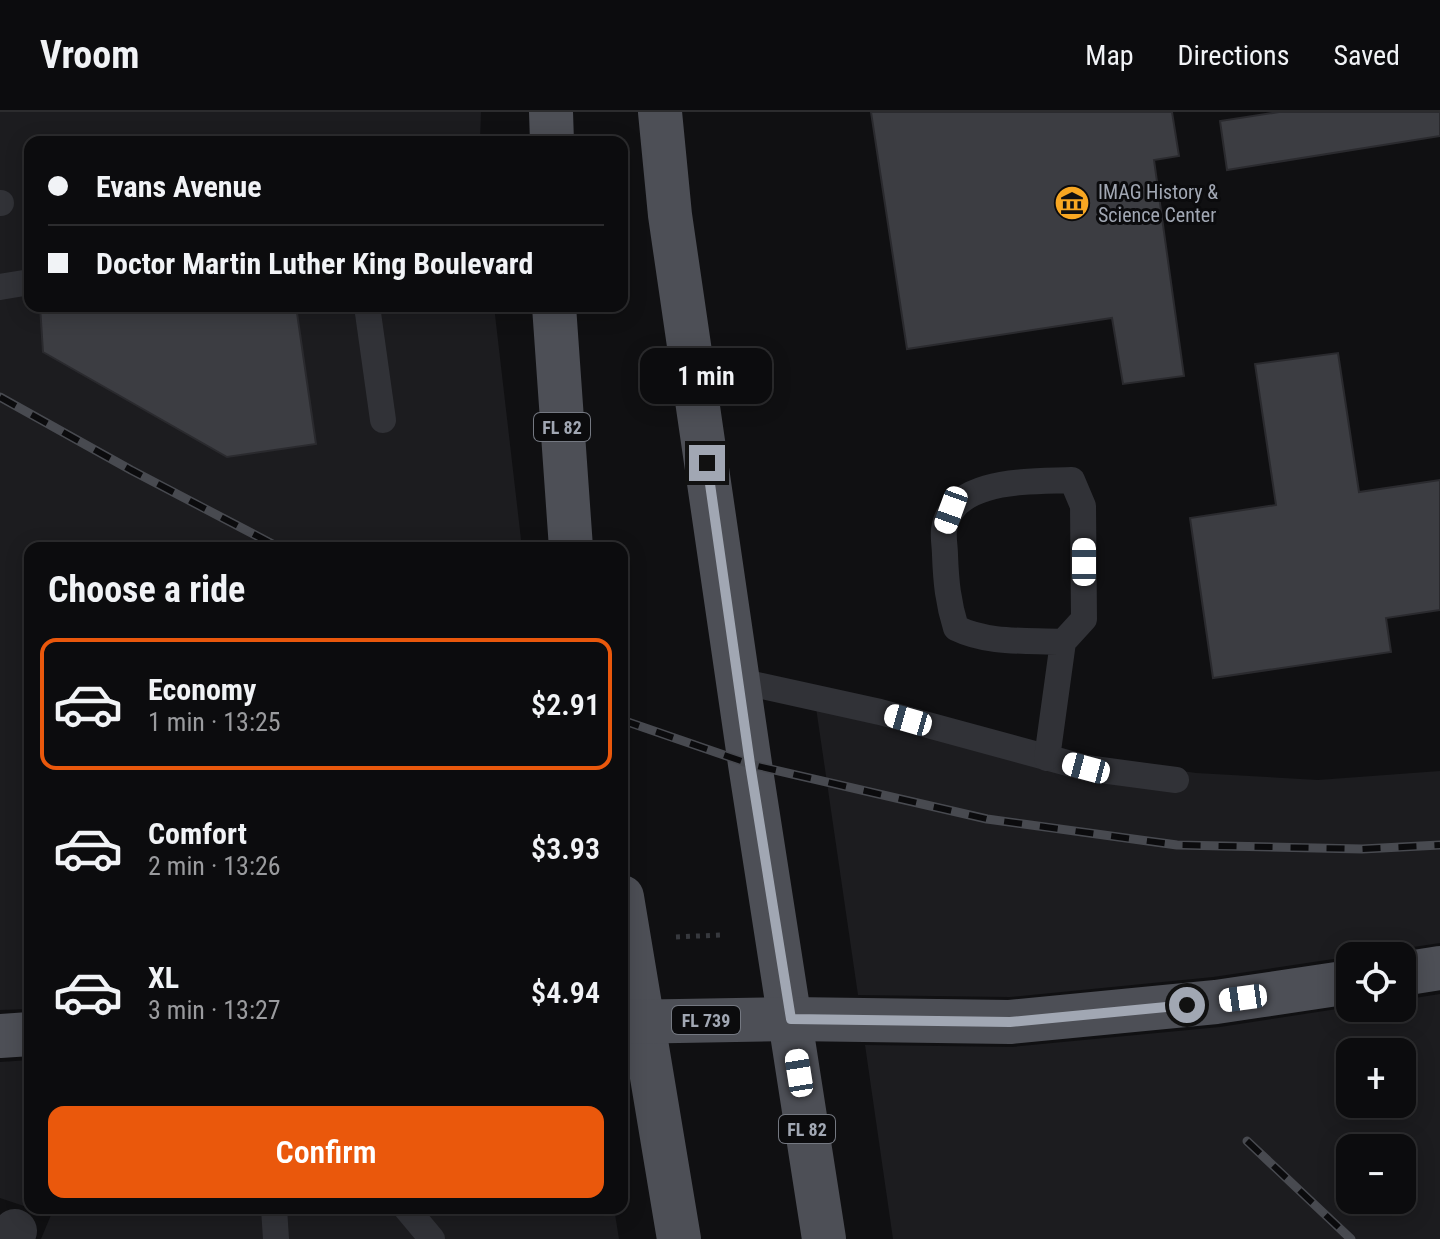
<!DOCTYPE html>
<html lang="en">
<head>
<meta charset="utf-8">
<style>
	:root { --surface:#0c0c0e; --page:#151517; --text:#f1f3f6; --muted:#9a9b9e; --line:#2c2c2e; --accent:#ea580c }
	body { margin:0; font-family:"Roboto Condensed",sans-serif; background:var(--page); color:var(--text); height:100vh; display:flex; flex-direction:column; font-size:30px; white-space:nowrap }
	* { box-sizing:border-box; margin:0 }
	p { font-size:26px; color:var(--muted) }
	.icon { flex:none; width:44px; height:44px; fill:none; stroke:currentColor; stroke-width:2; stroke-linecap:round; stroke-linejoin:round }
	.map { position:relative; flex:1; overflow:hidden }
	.details { position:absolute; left:24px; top:430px; width:604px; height:672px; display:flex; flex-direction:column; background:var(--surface); border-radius:16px; box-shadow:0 4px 20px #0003,0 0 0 2px var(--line) }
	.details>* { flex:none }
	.guide { position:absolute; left:24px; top:24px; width:604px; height:176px; border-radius:16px; box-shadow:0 4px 20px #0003,0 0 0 2px var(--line); display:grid; align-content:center; height:176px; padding:0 24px; background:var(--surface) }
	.controls { position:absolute; left:1336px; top:830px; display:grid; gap:16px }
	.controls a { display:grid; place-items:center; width:80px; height:80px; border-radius:16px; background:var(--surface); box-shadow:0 4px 20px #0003,0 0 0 2px var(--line); font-size:40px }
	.end { position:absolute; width:36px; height:36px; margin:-18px; border:10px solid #a1a7b3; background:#111; box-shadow:0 0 0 4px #111 }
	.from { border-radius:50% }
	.bubble { position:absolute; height:56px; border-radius:16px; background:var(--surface); box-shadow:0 4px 20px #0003,0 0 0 2px var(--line); font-size:26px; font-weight:600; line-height:56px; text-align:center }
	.car { position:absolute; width:24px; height:48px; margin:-24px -12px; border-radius:10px; box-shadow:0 0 6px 2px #0007; background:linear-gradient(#fff 24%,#345 0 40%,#fff 0 76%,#345 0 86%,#fff 0) }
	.guide b { display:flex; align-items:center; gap:28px; height:76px; font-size:30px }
	.guide b+b { border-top:2px solid var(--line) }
	.guide i { width:20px; height:20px; background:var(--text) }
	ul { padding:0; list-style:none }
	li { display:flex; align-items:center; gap:24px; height:132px; margin:0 16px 12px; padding:0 8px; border:4px solid transparent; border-radius:16px }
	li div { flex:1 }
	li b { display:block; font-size:30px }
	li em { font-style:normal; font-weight:600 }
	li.active { border-color:var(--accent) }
	li>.icon { width:72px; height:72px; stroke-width:1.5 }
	h2 { padding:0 24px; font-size:36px; line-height:96px }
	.primary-button { display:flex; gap:16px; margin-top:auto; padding:16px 24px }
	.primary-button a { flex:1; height:92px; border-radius:16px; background:var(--accent); color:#fff; font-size:32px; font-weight:600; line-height:92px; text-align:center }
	header { display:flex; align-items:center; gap:48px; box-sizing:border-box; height:112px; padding:0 40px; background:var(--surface); border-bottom:2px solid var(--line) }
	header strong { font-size:38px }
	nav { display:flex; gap:44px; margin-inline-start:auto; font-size:28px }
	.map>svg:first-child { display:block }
</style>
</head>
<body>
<header>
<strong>Vroom</strong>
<nav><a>Map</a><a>Directions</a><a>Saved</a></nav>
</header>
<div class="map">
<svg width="1440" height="1127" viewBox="0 0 1440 1127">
	<rect width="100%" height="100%" fill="#101012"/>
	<g fill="#1c1c1f" fill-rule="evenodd">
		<polygon points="0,0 481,0 480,30 30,30 30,194 494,194 522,436 30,436 30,897 0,898"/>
		<polygon points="813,575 1024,636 1196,661 1318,668 1440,659 1440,831 1213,865 1010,885 858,883"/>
		<path d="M1440 882V1127H893L865 933 1012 935 1220 915 1350 895 1402 896V888ZM1350 940H1402V992H1350ZM1350 1036H1402V1088H1350Z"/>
		<polygon points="30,948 30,1096 614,1096 619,1127 41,1127 51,1103 0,1086 0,950"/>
	</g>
	<g fill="#3c3d42" stroke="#2a2a2e" stroke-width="2">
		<polygon points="871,0 1172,0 1179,44 1154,48 1184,264 1123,272 1112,206 907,237"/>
		<polygon points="1279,0 1440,0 1440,24 1227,58 1220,9"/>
		<polygon points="40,194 296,194 316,332 227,345 43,240"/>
		<polygon points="1338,241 1359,380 1440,368 1440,498 1386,506 1391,540 1213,566 1190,406 1276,393 1255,252"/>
	</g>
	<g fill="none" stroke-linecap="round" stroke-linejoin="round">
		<polyline stroke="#37393e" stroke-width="5" stroke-dasharray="4 6" stroke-linecap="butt" points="676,825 720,823"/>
		<g stroke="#313237" stroke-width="26">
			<polyline points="0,91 1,91"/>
			<polyline points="0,175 30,170"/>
			<polyline points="367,194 383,308"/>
			<polyline points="739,569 880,600 1086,656 1176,668"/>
			<path d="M1047 646 1063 530 1084 507 1083 394 1072 368C1032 370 951 365 944 418 943 426 945 435 945 443 946 470 948 490 956 516 989 532 1027 528 1063 530"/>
			<polyline points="274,1096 276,1127"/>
			<polyline points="406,1096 432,1127"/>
		</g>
		<polyline stroke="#313237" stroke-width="44" points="12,1127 15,1119"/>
		<g stroke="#4d4f56" stroke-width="44">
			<polyline points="551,0 552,30"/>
			<polyline points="660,0 670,103 750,652 824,1127"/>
			<polyline points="554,194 571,436"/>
			<polyline points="622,785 679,1127"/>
			<polyline points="1402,862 1440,856"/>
			<polyline points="622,910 791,907 1010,910 1216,890 1350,870"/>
			<polyline points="0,924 30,922"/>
		</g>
		<defs>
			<g id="rail">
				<polyline points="0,285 131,358 280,436"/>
				<polyline points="622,608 753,653 987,707 1177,733 1362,737 1440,733"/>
				<polyline points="1247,1029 1351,1127"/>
			</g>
		</defs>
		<use href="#rail" stroke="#484a50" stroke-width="9"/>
		<use href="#rail" stroke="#0b0b0d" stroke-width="6" stroke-dasharray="18" stroke-linecap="butt"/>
	</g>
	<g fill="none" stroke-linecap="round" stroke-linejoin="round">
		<polyline stroke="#a1a7b3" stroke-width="10" points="707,351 750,652 791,907 1010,910 1187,893"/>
	</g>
	<defs>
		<symbol id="museum-disc" viewBox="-11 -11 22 22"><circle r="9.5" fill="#f8a722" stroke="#0b0b0d"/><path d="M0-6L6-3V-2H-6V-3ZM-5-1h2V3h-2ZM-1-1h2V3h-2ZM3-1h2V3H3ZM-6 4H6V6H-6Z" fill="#111"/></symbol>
	</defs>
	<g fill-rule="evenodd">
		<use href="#museum-disc" x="1052" y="71" width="40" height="40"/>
	</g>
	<g text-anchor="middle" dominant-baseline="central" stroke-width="6" stroke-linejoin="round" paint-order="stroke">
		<g fill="#0b0b0d" stroke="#747881" stroke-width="2">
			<rect x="534" y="301" width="56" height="28" rx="6"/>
			<rect x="672" y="894" width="68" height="28" rx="6"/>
			<rect x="779" y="1003" width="56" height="28" rx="6"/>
		</g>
		<g font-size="18" font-weight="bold" fill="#a1a7b3">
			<text x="562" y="315">FL 82</text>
			<text x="706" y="908">FL 739</text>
			<text x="807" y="1017">FL 82</text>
		</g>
		<g font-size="20" fill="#a1a7b3" stroke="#0b0b0d" text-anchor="start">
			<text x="1098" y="80">IMAG History &amp;<tspan x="1098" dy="23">Science Center</tspan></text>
		</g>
	</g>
</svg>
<div class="controls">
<a><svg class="icon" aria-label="locate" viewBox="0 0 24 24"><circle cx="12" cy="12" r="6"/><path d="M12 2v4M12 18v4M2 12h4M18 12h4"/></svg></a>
<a>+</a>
<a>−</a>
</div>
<i class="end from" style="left:1187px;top:893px"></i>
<i class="end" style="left:707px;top:351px"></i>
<div class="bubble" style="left:640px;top:236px;width:132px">1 min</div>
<i class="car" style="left:951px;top:398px;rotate:200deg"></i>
<i class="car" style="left:1084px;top:450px;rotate:0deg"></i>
<i class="car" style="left:908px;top:608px;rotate:286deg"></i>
<i class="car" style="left:1086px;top:656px;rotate:285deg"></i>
<i class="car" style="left:1243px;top:886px;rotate:262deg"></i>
<i class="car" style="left:799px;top:961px;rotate:351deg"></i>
<div class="guide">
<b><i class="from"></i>Evans Avenue</b>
<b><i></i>Doctor Martin Luther King Boulevard</b>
</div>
<section class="details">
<h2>Choose a ride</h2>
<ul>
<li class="active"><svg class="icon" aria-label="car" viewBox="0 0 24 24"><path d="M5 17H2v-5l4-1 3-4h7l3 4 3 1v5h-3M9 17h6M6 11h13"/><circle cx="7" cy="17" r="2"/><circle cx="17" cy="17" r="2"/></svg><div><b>Economy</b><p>1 min · 13:25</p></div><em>$2.91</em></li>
<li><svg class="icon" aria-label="car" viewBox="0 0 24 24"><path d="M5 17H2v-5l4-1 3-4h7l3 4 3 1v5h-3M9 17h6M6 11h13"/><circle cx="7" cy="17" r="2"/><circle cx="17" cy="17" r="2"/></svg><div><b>Comfort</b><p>2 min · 13:26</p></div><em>$3.93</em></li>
<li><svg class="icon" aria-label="car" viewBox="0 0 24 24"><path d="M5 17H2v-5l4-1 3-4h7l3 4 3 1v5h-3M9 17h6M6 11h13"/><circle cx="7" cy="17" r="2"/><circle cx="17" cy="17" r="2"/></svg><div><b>XL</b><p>3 min · 13:27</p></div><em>$4.94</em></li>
</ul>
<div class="primary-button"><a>Confirm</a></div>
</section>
</div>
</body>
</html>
